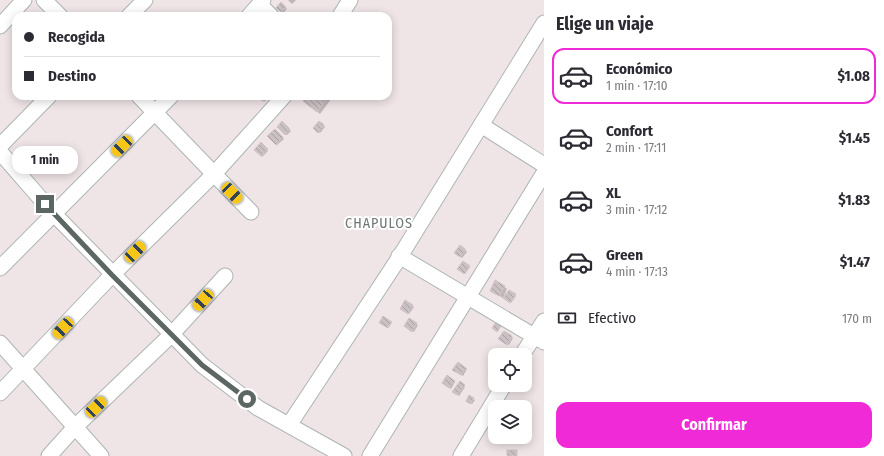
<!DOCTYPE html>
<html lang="es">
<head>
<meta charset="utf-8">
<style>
	:root { --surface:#fff; --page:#f2f2f3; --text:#2b2b33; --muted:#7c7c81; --line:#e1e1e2; --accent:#f02ad7 }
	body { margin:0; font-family:"Fira Sans Condensed",sans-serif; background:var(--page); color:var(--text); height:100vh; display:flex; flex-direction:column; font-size:15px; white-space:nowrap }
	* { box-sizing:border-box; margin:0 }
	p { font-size:13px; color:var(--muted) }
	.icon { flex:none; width:22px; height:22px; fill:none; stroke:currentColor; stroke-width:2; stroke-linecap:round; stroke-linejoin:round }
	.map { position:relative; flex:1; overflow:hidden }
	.drawer { display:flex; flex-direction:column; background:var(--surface); width:340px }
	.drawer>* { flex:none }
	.top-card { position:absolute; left:12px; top:12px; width:380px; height:88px; border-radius:12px; box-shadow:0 2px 10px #0003; display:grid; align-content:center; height:88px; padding:0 12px; background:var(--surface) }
	.fabs { position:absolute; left:488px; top:348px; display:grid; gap:8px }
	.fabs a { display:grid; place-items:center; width:44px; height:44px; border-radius:8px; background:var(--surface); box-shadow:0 2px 10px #0003; font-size:20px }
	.end { position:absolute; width:18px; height:18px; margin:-9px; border:5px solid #5c6662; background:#fff; box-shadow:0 0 0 2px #fff }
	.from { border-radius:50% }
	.bubble { position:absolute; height:28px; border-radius:12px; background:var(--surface); box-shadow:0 2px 10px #0003; font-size:13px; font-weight:700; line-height:28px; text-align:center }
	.car { position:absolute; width:12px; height:24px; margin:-12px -6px; border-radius:5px; box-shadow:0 0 3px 1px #0007; background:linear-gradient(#f5c518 24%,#345 0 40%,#f5c518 0 76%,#345 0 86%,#f5c518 0) }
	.top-card b { display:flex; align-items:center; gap:14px; height:38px; font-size:15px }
	.top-card b+b { border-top:1px solid var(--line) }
	.top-card i { width:10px; height:10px; background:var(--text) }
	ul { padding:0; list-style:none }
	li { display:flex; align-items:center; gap:12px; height:56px; margin:0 8px 6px; padding:0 4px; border:2px solid transparent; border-radius:12px }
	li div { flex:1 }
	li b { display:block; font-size:15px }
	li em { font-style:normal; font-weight:700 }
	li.selected { border-color:var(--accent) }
	li>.icon { width:36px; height:36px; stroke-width:1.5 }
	h2 { padding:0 12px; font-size:18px; line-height:48px }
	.pay { display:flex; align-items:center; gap:10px; height:44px; padding:0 12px; font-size:15px }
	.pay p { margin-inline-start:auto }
	.button { display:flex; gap:8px; margin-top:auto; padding:8px 12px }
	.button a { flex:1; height:46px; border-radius:12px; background:var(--accent); color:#fff; font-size:16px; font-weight:700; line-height:46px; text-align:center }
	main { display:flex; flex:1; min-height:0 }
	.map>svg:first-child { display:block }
</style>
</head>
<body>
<main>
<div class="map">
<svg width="544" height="456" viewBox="0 0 544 456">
	<defs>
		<pattern id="building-back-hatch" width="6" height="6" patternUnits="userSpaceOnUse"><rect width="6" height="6" fill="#cac1c4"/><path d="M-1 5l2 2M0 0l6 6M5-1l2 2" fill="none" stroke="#a7a1a3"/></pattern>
	</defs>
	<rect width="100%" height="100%" fill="#efe4e6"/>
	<g fill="#0003">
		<polygon points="288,0 296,0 292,4"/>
		<polygon points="281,4 287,9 283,13 278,8"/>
		<polygon points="259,96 270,96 264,102"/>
		<polygon points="308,96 330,96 332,98 320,114 307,104"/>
		<polygon points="319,122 325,127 320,133 314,128"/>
		<polygon points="282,123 291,131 287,135 278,127"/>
		<polygon points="275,130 284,139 277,145 269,136"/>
		<polygon points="261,144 268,151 262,157 255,150"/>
		<polygon points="465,250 467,252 462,258 456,253"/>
		<polygon points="469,266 470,267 465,274 460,271"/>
		<polygon points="504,286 507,289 503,298 491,291"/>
		<polygon points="515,295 516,296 511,303 506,299"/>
		<polygon points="412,306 414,307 409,314 401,309"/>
		<polygon points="409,320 418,325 414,332 406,327"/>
		<polygon points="504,332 513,338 509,345 501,340"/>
		<polygon points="466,368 467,369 463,376 455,371"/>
		<polygon points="454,381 455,382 451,389 445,384"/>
		<polygon points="460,383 465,387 459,396 455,393"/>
		<polygon points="473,399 475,400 472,404 468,402"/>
	</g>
	<g fill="url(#building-back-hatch)" stroke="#d4c2c7">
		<polygon points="281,2 286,7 281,12 276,8"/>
		<polygon points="257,96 268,96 262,101"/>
		<polygon points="307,96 328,96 317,112 303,101"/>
		<polygon points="282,121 290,129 285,135 277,127"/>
		<polygon points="319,121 324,125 318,133 313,128"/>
		<polygon points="275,129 283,137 276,145 267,136"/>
		<polygon points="261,142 268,149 261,156 254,150"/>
		<polygon points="460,245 466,250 460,257 454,253"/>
		<polygon points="463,261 470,266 464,274 457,269"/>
		<polygon points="495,280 505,286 499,296 490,291"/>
		<polygon points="509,290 516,294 510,303 503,298"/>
		<polygon points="405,300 413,305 408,314 400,309"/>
		<polygon points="383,316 392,322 388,328 379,323"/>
		<polygon points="409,318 417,323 412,332 404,326"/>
		<polygon points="496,322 501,326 497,332 492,328"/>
		<polygon points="504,331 512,336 507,345 498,339"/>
		<polygon points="458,362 466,368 461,375 452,370"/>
		<polygon points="447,375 455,381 449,388 442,383"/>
		<polygon points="460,381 465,385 457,395 452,392"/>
		<polygon points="469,395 474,398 470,404 466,401"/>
		<rect x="507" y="450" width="10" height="6"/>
	</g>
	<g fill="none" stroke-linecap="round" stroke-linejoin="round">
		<defs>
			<g id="minor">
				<polyline points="44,0 60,16"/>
				<polyline points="260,5 271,16"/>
				<polyline points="129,16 145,0"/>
				<polyline points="249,16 263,0"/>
				<polyline points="340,16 350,0"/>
				<polyline points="0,26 24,0"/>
				<polyline points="481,125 544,165"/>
				<polyline points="0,146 49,96"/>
				<polyline points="0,152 54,214 202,365 258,408 344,456"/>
				<polyline points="251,212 214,174 284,96"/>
				<polyline points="399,256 544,342"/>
				<polyline points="0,268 171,96"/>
				<polyline points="0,343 101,456"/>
				<polyline points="522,355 544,321"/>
				<polyline points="0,393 112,275 214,174 139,96"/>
				<polyline points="289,425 399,258 544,23"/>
				<polyline points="49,456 75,427 171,335 225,276"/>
				<polyline points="370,456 544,173"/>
				<polyline points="461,456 504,385"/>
			</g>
		</defs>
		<use href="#minor" stroke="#adb5b3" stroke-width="17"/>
		<use href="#minor" stroke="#fff" stroke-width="15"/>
	</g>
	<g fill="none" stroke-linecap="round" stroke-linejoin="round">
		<polyline stroke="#5c6662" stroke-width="5" points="45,204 112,275 202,365 247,399"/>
	</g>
	<g text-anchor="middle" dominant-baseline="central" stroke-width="4" stroke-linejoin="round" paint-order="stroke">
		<g font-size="14" letter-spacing="1" fill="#6d7873" stroke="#fff">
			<text x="379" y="223">CHAPULOS</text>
		</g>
	</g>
</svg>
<div class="fabs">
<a><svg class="icon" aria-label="locate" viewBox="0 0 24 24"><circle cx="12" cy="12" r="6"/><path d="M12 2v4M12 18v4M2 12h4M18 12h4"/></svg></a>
<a><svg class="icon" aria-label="layers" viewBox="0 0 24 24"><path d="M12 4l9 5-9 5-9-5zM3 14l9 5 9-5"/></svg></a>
</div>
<i class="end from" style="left:247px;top:399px"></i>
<i class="end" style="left:45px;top:204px"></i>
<div class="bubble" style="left:12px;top:146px;width:66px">1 min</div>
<i class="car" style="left:122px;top:146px;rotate:225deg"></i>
<i class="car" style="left:232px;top:193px;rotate:136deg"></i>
<i class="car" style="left:135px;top:252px;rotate:45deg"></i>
<i class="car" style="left:203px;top:300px;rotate:222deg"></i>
<i class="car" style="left:63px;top:328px;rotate:223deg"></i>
<i class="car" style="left:96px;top:407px;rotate:46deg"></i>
<div class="top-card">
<b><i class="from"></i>Recogida</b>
<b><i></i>Destino</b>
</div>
</div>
<section class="drawer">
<h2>Elige un viaje</h2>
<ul>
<li class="selected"><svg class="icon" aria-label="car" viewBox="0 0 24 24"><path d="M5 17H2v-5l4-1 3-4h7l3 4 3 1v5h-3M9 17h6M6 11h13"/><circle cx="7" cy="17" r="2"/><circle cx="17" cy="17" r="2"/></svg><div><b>Económico</b><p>1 min · 17:10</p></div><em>$1.08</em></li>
<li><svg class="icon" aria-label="car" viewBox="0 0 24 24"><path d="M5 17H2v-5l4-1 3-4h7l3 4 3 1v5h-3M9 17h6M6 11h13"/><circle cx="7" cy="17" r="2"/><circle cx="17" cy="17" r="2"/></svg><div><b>Confort</b><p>2 min · 17:11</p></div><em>$1.45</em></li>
<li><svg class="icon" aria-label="car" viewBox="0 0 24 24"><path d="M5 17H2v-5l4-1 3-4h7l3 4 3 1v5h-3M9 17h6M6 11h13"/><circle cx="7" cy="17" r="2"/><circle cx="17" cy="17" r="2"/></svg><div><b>XL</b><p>3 min · 17:12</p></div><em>$1.83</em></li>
<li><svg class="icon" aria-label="car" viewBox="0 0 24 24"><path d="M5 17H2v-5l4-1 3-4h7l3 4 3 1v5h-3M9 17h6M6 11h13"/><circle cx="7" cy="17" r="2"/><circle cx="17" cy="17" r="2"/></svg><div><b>Green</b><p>4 min · 17:13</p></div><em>$1.47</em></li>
</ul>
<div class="pay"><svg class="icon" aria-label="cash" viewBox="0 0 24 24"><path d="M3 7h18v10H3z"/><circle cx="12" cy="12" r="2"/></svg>Efectivo<p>170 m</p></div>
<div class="button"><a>Confirmar</a></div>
</section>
</main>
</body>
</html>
